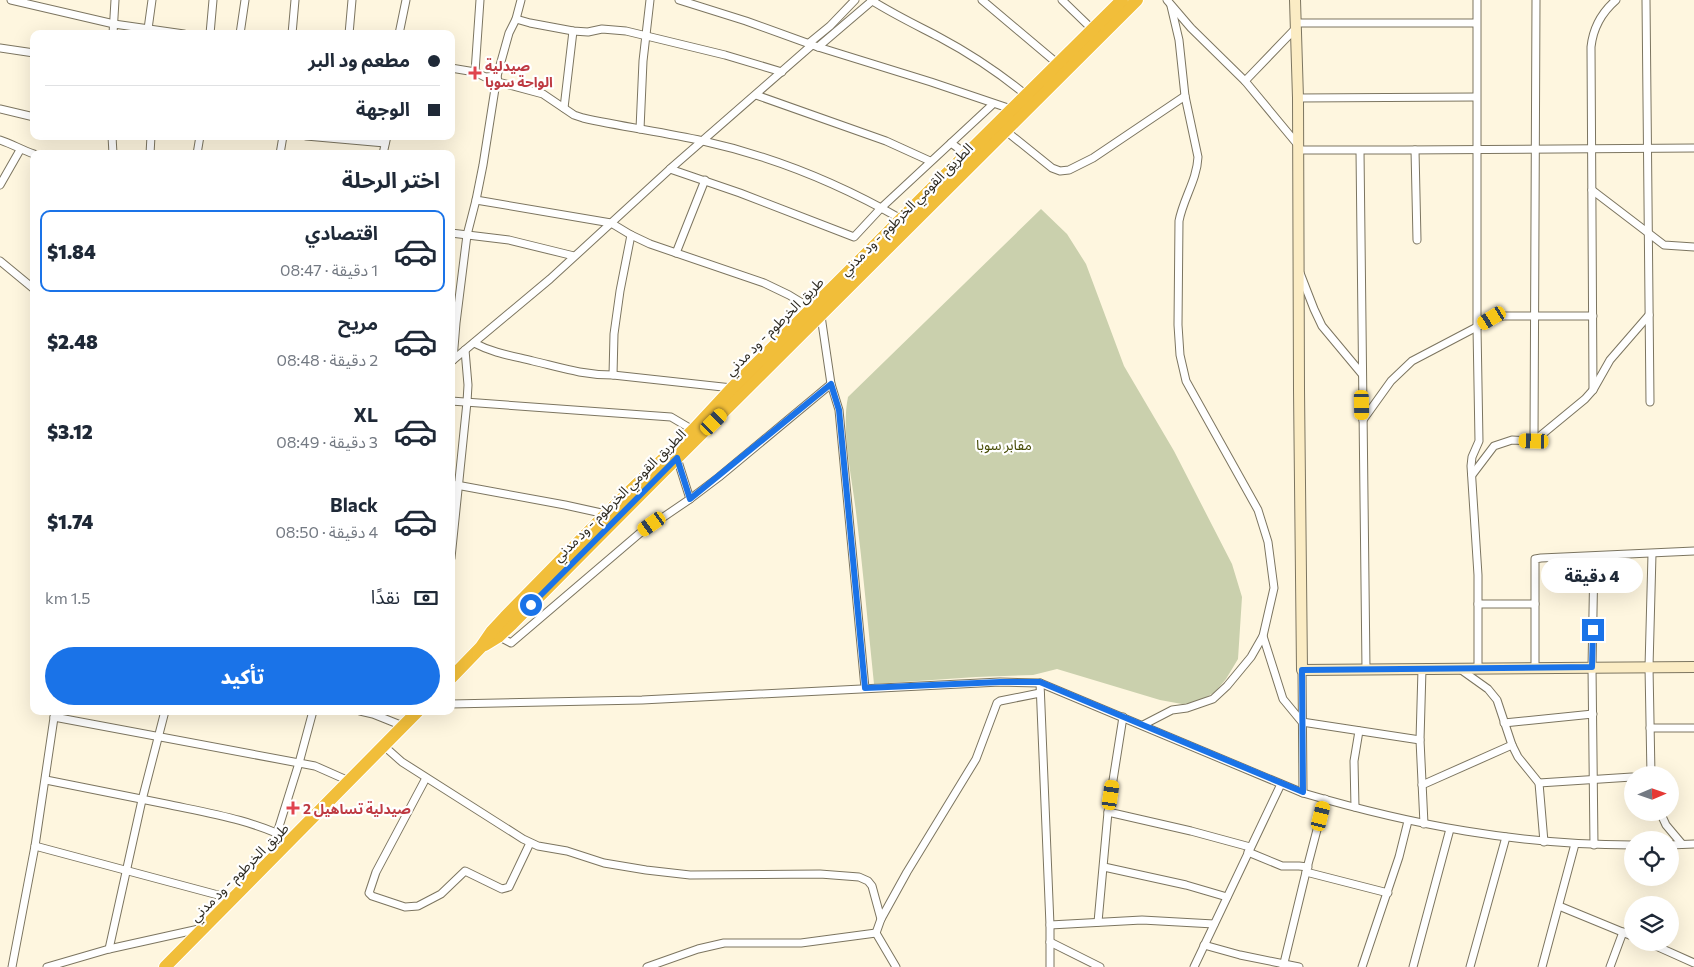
<!DOCTYPE html>
<html lang="ar">
<head>
<meta charset="utf-8">
<style>
	:root { --surface:#fff; --page:#f2f2f3; --text:#1f2937; --muted:#747a83; --line:#e0e1e3; --accent:#1a73e8 }
	body { margin:0; font-family:Commissioner,"Noto Sans Arabic",sans-serif; background:var(--page); color:var(--text); direction:rtl; height:100vh; display:flex; flex-direction:column; font-size:19px; white-space:nowrap }
	* { box-sizing:border-box; margin:0 }
	p { font-size:16px; color:var(--muted) }
	.icon { flex:none; width:28px; height:28px; fill:none; stroke:currentColor; stroke-width:2; stroke-linecap:round; stroke-linejoin:round }
	.map { position:relative; flex:1; overflow:hidden; direction:ltr }
	.side { position:absolute; left:30px; top:150px; width:425px; height:565px; display:flex; flex-direction:column; background:var(--surface); border-radius:10px; box-shadow:0 5px 20px #0002; direction:rtl }
	.side>* { flex:none }
	.banner { position:absolute; left:30px; top:30px; width:425px; height:110px; border-radius:10px; box-shadow:0 5px 20px #0002; direction:rtl; display:grid; align-content:center; height:110px; padding:0 15px; background:var(--surface) }
	.needle { width:32px; rotate:88deg }
	.buttons { position:absolute; left:1624px; top:766px; display:grid; gap:10px }
	.buttons a { display:grid; place-items:center; width:55px; height:55px; border-radius:50%; background:var(--surface); box-shadow:0 5px 20px #0002; font-size:25px }
	.end { position:absolute; width:22px; height:22px; margin:-11px; border:6px solid #1a73e8; background:#fff; box-shadow:0 0 0 2px #fff }
	.from { border-radius:50% }
	.bubble { position:absolute; height:35px; border-radius:18px; background:var(--surface); box-shadow:0 5px 20px #0002; font-size:16px; font-weight:800; line-height:35px; text-align:center; direction:rtl }
	.car { position:absolute; width:15px; height:30px; margin:-15px -8px; border-radius:6px; box-shadow:0 0 4px 1px #0007; background:linear-gradient(#f5c518 24%,#345 0 40%,#f5c518 0 76%,#345 0 86%,#f5c518 0) }
	.banner b { display:flex; align-items:center; gap:18px; height:48px; font-size:19px }
	.banner b+b { border-top:1px solid var(--line) }
	.banner i { width:12px; height:12px; background:var(--text) }
	ul { padding:0; list-style:none }
	li { display:flex; align-items:center; gap:15px; height:82px; margin:0 10px 8px; padding:0 5px; border:2px solid transparent; border-radius:10px }
	li div { flex:1 }
	li b { display:block; font-size:19px }
	li em { font-style:normal; font-weight:800 }
	li.on { border-color:var(--accent) }
	li>.icon { width:45px; height:45px; stroke-width:1.5 }
	h2 { padding:0 15px; font-size:22px; line-height:60px }
	.pay { display:flex; align-items:center; gap:12px; height:55px; padding:0 15px; font-size:19px }
	.pay p { margin-inline-start:auto }
	.action { display:flex; gap:10px; margin-top:auto; padding:10px 15px }
	.action a { flex:1; height:58px; border-radius:30px; background:var(--accent); color:#fff; font-size:20px; font-weight:800; line-height:58px; text-align:center }
	.map>svg:first-child { display:block }
</style>
</head>
<body>
<div class="map">
<svg width="1694" height="967" viewBox="0 0 1694 967">
	<rect width="100%" height="100%" fill="#fef6df"/>
	<path fill="#cad0ad" d="M1041 209 1067 234 1086 264 1124 366 1174 451 1232 564 1242 597 1238 659 1226 679 1215 692 1196 703 1182 704 1160 700 1057 669 1033 675 976 677 874 684C868 626 863 569 856 512 852 478 841 430 848 397Z"/>
	<g fill="none" stroke-linecap="round" stroke-linejoin="round">
		<defs>
			<g id="street">
				<polyline points="11,0 114,24 184,34"/>
				<polyline points="679,0 746,21 818,47 931,82 1011,109"/>
				<path d="M871 0C893 14 916 25 939 37 971 54 998 72 1026 95"/>
				<polyline points="982,0 1058,64"/>
				<polyline points="1062,0 1092,29"/>
				<polyline points="1167,0 1191,28 1245,81 1298,145"/>
				<polyline points="1477,0 1477,328 1479,441 1472,457 1471,466 1478,575 1478,668"/>
				<polyline points="1646,0 1650,402"/>
				<polyline points="516,19 530,23 573,31 588,32 602,29 626,31 725,55 782,72"/>
				<polyline points="1295,23 1476,23"/>
				<polyline points="148,29 152,0"/>
				<polyline points="113,34 115,0"/>
				<polyline points="210,34 213,0"/>
				<polyline points="240,34 245,0"/>
				<polyline points="292,34 295,0"/>
				<polyline points="349,34 352,0"/>
				<polyline points="399,34 406,0"/>
				<polyline points="808,44 830,26 855,0"/>
				<polyline points="818,47 873,0"/>
				<polyline points="0,48 34,53"/>
				<path d="M451 68 475 72 485 77 497 76 498 82 543 94 574 115 583 118C623 127 663 132 703 141 771 156 840 184 901 219"/>
				<polyline points="475,72 480,0"/>
				<polyline points="1245,81 1296,28"/>
				<polyline points="756,95 886,141 930,161"/>
				<polyline points="1298,98 1476,97"/>
				<polyline points="564,108 573,31"/>
				<polyline points="0,109 34,117"/>
				<polyline points="640,129 643,61 650,0"/>
				<polyline points="1006,131 1052,168 1060,171 1069,170 1093,158 1185,96"/>
				<polyline points="112,136 113,154"/>
				<polyline points="306,136 385,143"/>
				<path d="M0 140C12 144 22 150 34 154"/>
				<polyline points="951,143 966,154"/>
				<polyline points="1298,150 1404,150 1694,148"/>
				<polyline points="1415,150 1417,240"/>
				<polyline points="1360,151 1366,669"/>
				<polyline points="150,154 151,136"/>
				<polyline points="197,154 200,136"/>
				<polyline points="280,154 283,136"/>
				<polyline points="383,154 387,136"/>
				<polyline points="670,169 740,193 854,237 881,208 993,104"/>
				<polyline points="0,185 20,150"/>
				<polyline points="1592,190 1664,245 1694,247"/>
				<polyline points="476,200 611,223 631,235 650,244 764,283 789,295 812,309"/>
				<polyline points="451,233 509,240 574,256"/>
				<polyline points="676,253 705,180"/>
				<polyline points="0,261 34,289"/>
				<polyline points="1300,273 1314,309 1322,326 1362,374"/>
				<polyline points="821,316 831,384 839,410 865,688"/>
				<path d="M474 343C493 353 513 356 533 361 562 368 583 375 613 375L732 388"/>
				<polyline points="453,360 550,279 670,169 812,45"/>
				<polyline points="452,361 453,360 456,323 467,235 476,200 483,165 497,76 509,33 516,19 521,0"/>
				<polyline points="613,375 614,334 620,291 631,235"/>
				<path d="M1593 390 1591 47C1593 28 1601 13 1616 0"/>
				<polyline points="451,401 671,417 693,430"/>
				<polyline points="1363,420 1391,381 1412,361 1492,319 1504,316 1593,316"/>
				<polyline points="1534,441 1536,0"/>
				<polyline points="677,458 690,499"/>
				<polyline points="1472,475 1494,446 1512,440 1534,441 1585,399 1593,390 1610,360 1649,315"/>
				<polyline points="451,484 565,505 606,514"/>
				<polyline points="1594,557 1592,667 1594,845"/>
				<polyline points="451,558 467,402 468,385 465,350"/>
				<polyline points="1478,604 1535,604"/>
				<polyline points="498,636 511,643 640,533 690,499 719,477 831,384"/>
				<polyline points="1263,636 1283,699 1302,722 1420,740"/>
				<polyline points="1535,667 1535,559 1541,558 1694,551"/>
				<polyline points="1422,669 1420,740 1424,824"/>
				<polyline points="1460,669 1488,689 1497,700 1512,745 1518,757 1539,783 1544,842"/>
				<polyline points="1302,670 1303,793"/>
				<polyline points="1040,683 1050,925 1050,967"/>
				<path d="M451 704 642 700 1000 682 1040 683 1303 793C1412 825 1518 845 1632 845"/>
				<polyline points="360,711 373,714 403,726"/>
				<polyline points="54,717 315,766 349,781"/>
				<polyline points="1504,723 1593,714"/>
				<path d="M1143 725 1172 710 1187 708 1213 699 1227 686 1251 657 1263 636 1274 588 1268 542 1258 510 1186 381 1180 355 1178 325 1179 221C1183 199 1197 180 1198 157L1185 96 1179 40 1171 6"/>
				<polyline points="1650,728 1694,728"/>
				<polyline points="384,746 402,762 523,839 538,846 567,851 604,863 646,870 690,875 820,874 859,877 868,881 872,886 881,919"/>
				<polyline points="1651,775 1649,667 1652,554"/>
				<polyline points="426,778 376,872 369,893 372,896 405,907 418,906 441,894 465,871 502,889 509,887 530,843"/>
				<path d="M46 780C86 788 126 796 166 804 208 813 253 820 291 840"/>
				<polyline points="1539,783 1632,777"/>
				<polyline points="1422,785 1512,745"/>
				<polyline points="1355,807 1354,761 1359,731"/>
				<polyline points="1108,812 1191,831 1250,847"/>
				<polyline points="1660,812 1666,825 1682,844"/>
				<polyline points="277,833 299,763 313,711"/>
				<polyline points="1670,845 1694,844"/>
				<polyline points="35,846 233,899"/>
				<polyline points="1248,852 1282,866 1299,866 1308,867"/>
				<polyline points="1104,867 1186,885 1227,897"/>
				<polyline points="1306,872 1388,893"/>
				<polyline points="1559,906 1632,936"/>
				<polyline points="1098,922 1108,812 1123,717"/>
				<polyline points="1050,925 1142,920 1214,924"/>
				<polyline points="1050,942 1100,967"/>
				<polyline points="1647,942 1694,963"/>
				<polyline points="1204,945 1240,955 1299,967"/>
				<polyline points="109,949 142,800 165,711"/>
				<polyline points="12,967 35,846 55,711"/>
				<polyline points="47,967 109,949 199,929"/>
				<polyline points="647,967 698,949 724,943 801,943 876,933"/>
				<polyline points="896,967 876,933 881,919 907,872 976,759 997,703 1000,701 1040,693"/>
				<polyline points="1194,967 1281,784"/>
				<polyline points="1283,967 1306,872 1325,799"/>
				<polyline points="1362,967 1399,857 1408,821"/>
				<polyline points="1413,967 1450,829"/>
				<polyline points="1470,967 1506,837"/>
				<polyline points="1542,967 1575,844"/>
				<polyline points="1610,967 1623,932"/>
			</g>
			<polyline id="secondary" points="1295,0 1298,98 1299,390 1302,670 1694,667"/>
			<g id="highway">
				<polyline points="485,645 498,637 512,624 660,475 1137,0"/>
				<polyline points="451,678 481,647 492,631 505,617 606,514 693,430 732,388 927,193 1122,0"/>
				<polyline points="165,967 418,711"/>
			</g>
		</defs>
		<use href="#street" stroke="#7c7560" stroke-width="9"/>
		<use href="#secondary" stroke="#7c7560" stroke-width="12"/>
		<use href="#highway" stroke="#fff" stroke-width="14"/>
		<use href="#street" stroke="#fff" stroke-width="7"/>
		<use href="#secondary" stroke="#fbecc4" stroke-width="10"/>
		<use href="#highway" stroke="#f1be3a" stroke-width="12"/>
	</g>
	<g fill="none" stroke-linecap="round" stroke-linejoin="round">
		<polyline stroke="#1a73e8" stroke-width="6" points="531,605 677,458 690,499 831,384 839,410 865,688 1000,682 1040,682 1303,792 1302,670 1592,667 1593,630"/>
	</g>
	<g fill="#e0444e" stroke="#fff" stroke-width="2">
		<path d="M472.5 65.5h5v5h5v5h-5v5h-5v-5h-5v-5h5z"/>
		<path d="M290.5 800.5h5v5h5v5h-5v5h-5v-5h-5v-5h5z"/>
	</g>
	<g text-anchor="middle" dominant-baseline="central" stroke-width="4.5" stroke-linejoin="round" paint-order="stroke">
		<g font-size="14" font-weight="bold" fill="#be3a42" stroke="#fff" text-anchor="start">
			<text x="485" y="65">صيدلية<tspan x="485" dy="16">الواحة سوبا</tspan></text>
			<text x="303" y="808">صيدلية تساهيل 2</text>
		</g>
		<g font-size="14" fill="#2d2a21" stroke="#fff">
			<text transform="translate(906 209) rotate(-45)">الطريق القومي الخرطوم - ود مدني</text>
			<text transform="translate(774 326) rotate(-45)">طريق الخرطوم - ود مدني</text>
			<text transform="translate(619 495) rotate(-45)">الطريق القومي الخرطوم - ود مدني</text>
			<text transform="translate(239 872) rotate(-45)">طريق الخرطوم - ود مدني</text>
		</g>
		<g font-size="14" fill="#474c07" stroke="#fff">
			<text x="1004" y="444">مقابر سوبا</text>
		</g>
	</g>
</svg>
<div class="buttons">
<a><svg class="needle" viewBox="-14 -14 28 28"><path d="M0-13l5 13h-10z" fill="#e53935"/><path d="M0 13l5-13h-10z" fill="#747a83"/></svg></a>
<a><svg class="icon" aria-label="locate" viewBox="0 0 24 24"><circle cx="12" cy="12" r="6"/><path d="M12 2v4M12 18v4M2 12h4M18 12h4"/></svg></a>
<a><svg class="icon" aria-label="layers" viewBox="0 0 24 24"><path d="M12 4l9 5-9 5-9-5zM3 14l9 5 9-5"/></svg></a>
</div>
<i class="end from" style="left:531px;top:605px"></i>
<i class="end" style="left:1593px;top:630px"></i>
<div class="bubble" style="left:1541px;top:558px;width:102px">4 دقيقة</div>
<i class="car" style="left:1492px;top:318px;rotate:239deg"></i>
<i class="car" style="left:1362px;top:405px;rotate:179deg"></i>
<i class="car" style="left:714px;top:422px;rotate:45deg"></i>
<i class="car" style="left:1534px;top:441px;rotate:272deg"></i>
<i class="car" style="left:652px;top:524px;rotate:235deg"></i>
<i class="car" style="left:1111px;top:795px;rotate:8deg"></i>
<i class="car" style="left:1321px;top:816px;rotate:14deg"></i>
<div class="banner">
<b><i class="from"></i>مطعم ود البر</b>
<b><i></i>الوجهة</b>
</div>
<section class="side">
<h2>اختر الرحلة</h2>
<ul>
<li class="on"><svg class="icon" aria-label="car" viewBox="0 0 24 24"><path d="M5 17H2v-5l4-1 3-4h7l3 4 3 1v5h-3M9 17h6M6 11h13"/><circle cx="7" cy="17" r="2"/><circle cx="17" cy="17" r="2"/></svg><div><b>اقتصادي</b><p>1 دقيقة · 08:47</p></div><em>$1.84</em></li>
<li><svg class="icon" aria-label="car" viewBox="0 0 24 24"><path d="M5 17H2v-5l4-1 3-4h7l3 4 3 1v5h-3M9 17h6M6 11h13"/><circle cx="7" cy="17" r="2"/><circle cx="17" cy="17" r="2"/></svg><div><b>مريح</b><p>2 دقيقة · 08:48</p></div><em>$2.48</em></li>
<li><svg class="icon" aria-label="car" viewBox="0 0 24 24"><path d="M5 17H2v-5l4-1 3-4h7l3 4 3 1v5h-3M9 17h6M6 11h13"/><circle cx="7" cy="17" r="2"/><circle cx="17" cy="17" r="2"/></svg><div><b>XL</b><p>3 دقيقة · 08:49</p></div><em>$3.12</em></li>
<li><svg class="icon" aria-label="car" viewBox="0 0 24 24"><path d="M5 17H2v-5l4-1 3-4h7l3 4 3 1v5h-3M9 17h6M6 11h13"/><circle cx="7" cy="17" r="2"/><circle cx="17" cy="17" r="2"/></svg><div><b>Black</b><p>4 دقيقة · 08:50</p></div><em>$1.74</em></li>
</ul>
<div class="pay"><svg class="icon" aria-label="cash" viewBox="0 0 24 24"><path d="M3 7h18v10H3z"/><circle cx="12" cy="12" r="2"/></svg>نقدًا<p>1.5 km</p></div>
<div class="action"><a>تأكيد</a></div>
</section>
</div>
</body>
</html>
